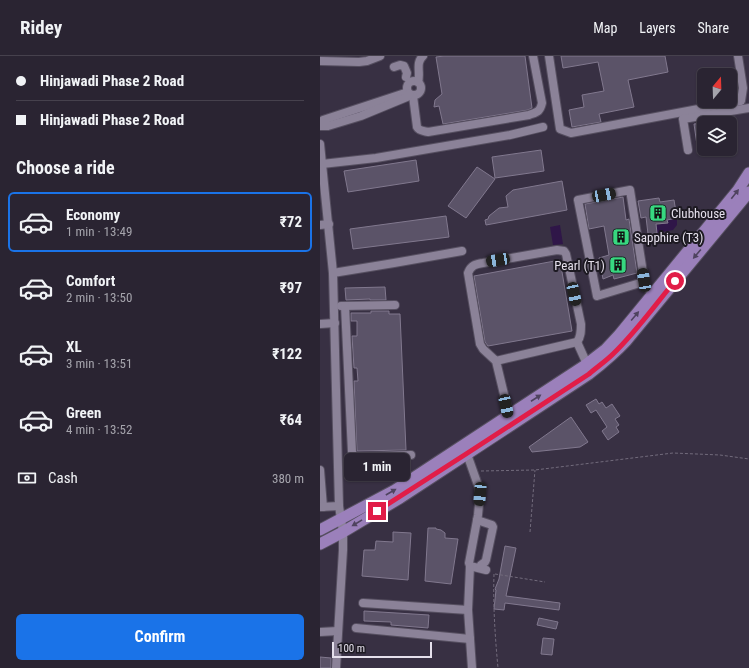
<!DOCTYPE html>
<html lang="en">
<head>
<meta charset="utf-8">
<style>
	:root { --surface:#2a2432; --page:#36303e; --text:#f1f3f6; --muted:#a5a4ac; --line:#46414d; --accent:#1a73e8 }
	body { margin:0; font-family:"Roboto Condensed",sans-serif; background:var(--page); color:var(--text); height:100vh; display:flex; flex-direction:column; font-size:15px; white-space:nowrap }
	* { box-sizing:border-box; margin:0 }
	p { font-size:13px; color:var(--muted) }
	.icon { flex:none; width:22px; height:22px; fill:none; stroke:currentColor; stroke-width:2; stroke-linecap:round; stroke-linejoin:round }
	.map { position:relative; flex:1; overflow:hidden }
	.drawer { display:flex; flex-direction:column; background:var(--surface); width:320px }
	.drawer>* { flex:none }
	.hud { display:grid; align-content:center; height:88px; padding:0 16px; background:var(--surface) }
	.needle { width:26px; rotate:19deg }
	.buttons { position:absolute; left:377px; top:12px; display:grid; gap:8px }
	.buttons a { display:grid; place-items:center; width:40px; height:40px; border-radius:6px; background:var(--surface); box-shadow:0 1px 3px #0004,0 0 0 1px var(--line); font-size:20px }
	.scale { position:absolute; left:12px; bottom:10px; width:100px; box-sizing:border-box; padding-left:4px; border:2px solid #e5e0ec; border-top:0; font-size:11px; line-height:14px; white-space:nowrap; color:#e5e0ec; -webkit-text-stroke:3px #1d1a22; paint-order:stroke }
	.end { position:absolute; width:18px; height:18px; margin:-9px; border:5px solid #e11d48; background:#fff; box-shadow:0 0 0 2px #fff }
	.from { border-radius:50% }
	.bubble { position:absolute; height:28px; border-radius:6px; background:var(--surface); box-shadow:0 1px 3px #0004,0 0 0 1px var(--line); font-size:13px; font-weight:700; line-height:28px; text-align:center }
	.car { position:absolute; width:12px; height:24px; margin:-12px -6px; border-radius:5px; box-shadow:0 0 3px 1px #0007; background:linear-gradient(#222 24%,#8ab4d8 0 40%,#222 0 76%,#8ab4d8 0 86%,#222 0) }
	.hud b { display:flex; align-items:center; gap:14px; height:38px; font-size:15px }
	.hud b+b { border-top:1px solid var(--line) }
	.hud i { width:10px; height:10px; background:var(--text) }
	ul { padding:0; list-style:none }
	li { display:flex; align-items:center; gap:12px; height:60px; margin:0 8px 6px; padding:0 8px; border:2px solid transparent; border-radius:6px }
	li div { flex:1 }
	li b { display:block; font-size:15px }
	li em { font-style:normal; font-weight:700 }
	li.selected { border-color:var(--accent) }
	li>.icon { width:36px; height:36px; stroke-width:1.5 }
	h2 { padding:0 16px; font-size:18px; line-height:48px }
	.pay { display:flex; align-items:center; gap:10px; height:44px; padding:0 16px; font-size:15px }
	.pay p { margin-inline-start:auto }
	.action { display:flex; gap:8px; margin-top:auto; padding:8px 16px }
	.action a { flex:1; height:46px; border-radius:6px; background:var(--accent); color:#fff; font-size:16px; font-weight:700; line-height:46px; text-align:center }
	header { display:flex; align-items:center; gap:24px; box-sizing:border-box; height:56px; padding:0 20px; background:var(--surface); border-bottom:1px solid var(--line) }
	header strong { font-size:19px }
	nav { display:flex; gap:22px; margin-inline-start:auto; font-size:14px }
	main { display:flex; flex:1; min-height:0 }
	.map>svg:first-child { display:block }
</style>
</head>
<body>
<header>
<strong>Ridey</strong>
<nav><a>Map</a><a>Layers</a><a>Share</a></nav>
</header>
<main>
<section class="drawer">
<div class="hud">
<b><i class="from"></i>Hinjawadi Phase 2 Road</b>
<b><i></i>Hinjawadi Phase 2 Road</b>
</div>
<h2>Choose a ride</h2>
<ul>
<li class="selected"><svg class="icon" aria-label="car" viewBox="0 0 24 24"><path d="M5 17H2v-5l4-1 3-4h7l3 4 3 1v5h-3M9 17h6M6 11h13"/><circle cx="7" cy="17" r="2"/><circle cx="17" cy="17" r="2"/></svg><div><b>Economy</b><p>1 min · 13:49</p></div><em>₹72</em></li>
<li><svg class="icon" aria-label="car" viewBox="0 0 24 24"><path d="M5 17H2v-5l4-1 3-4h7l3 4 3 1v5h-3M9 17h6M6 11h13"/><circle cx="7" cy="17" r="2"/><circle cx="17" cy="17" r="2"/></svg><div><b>Comfort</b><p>2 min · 13:50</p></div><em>₹97</em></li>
<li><svg class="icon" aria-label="car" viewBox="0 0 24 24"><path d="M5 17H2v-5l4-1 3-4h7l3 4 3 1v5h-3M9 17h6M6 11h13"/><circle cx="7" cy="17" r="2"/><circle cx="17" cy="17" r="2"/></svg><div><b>XL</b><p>3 min · 13:51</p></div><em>₹122</em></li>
<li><svg class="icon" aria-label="car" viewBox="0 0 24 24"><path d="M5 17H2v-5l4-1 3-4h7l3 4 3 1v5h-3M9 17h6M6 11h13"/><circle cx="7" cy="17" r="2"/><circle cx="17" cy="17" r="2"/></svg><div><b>Green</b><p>4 min · 13:52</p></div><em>₹64</em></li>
</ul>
<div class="pay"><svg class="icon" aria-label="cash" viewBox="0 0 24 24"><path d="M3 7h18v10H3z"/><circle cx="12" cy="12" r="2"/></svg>Cash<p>380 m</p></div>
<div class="action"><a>Confirm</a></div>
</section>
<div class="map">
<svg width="429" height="612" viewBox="0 0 429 612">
	<rect width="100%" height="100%" fill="#383043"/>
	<g fill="#2f1648">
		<polygon points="357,162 357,169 353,174 337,177 336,169 348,167 347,164"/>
		<polygon points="240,169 243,188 233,189 230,171"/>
	</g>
	<g fill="#5b5368" stroke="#81788e">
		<polygon points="124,0 205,0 212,52 208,54 123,68 119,50 114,51 115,44 122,38 116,1"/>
		<polygon points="241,0 345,0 348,16 308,24 314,51 279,58 281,66 252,71 249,54 264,51 262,39 284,35 278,6 243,12"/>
		<polygon points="384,67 384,96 378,96 374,68"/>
		<polygon points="221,94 224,115 175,122 172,101"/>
		<polygon points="96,104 99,125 28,136 24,115"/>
		<polygon points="157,111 175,123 146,162 128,150"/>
		<polygon points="242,125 247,154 166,169 165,164 168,163 169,160 179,152 188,151 186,140 193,134"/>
		<polygon points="303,141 306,164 309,163 317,217 294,223 293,219 283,223 279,202 289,199 284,170 269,173 265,148"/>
		<polygon points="339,142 340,146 354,144 357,162 347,164 348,167 336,168 337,177 328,178 326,161 321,162 318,145"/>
		<polygon points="126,160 129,181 33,193 30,173"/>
		<polygon points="240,204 252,275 168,290 165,286 154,220"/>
		<polygon points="65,231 66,244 50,244 50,243 26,244 25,232"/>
		<polygon points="51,255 69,255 69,258 80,258 86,394 38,395 37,395 34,325 38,325 37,312 34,312 32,280 37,280 37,265 31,265 31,257 51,257"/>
		<polygon points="276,343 279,348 282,346 286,352 292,348 300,360 295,363 299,369 296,371 299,376 288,384 282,375 287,371 276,354 271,357 266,349"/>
		<polygon points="251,361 268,386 260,391 212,396 209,391"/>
		<polygon points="108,472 116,472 116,473 121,474 125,477 125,482 138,483 131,528 105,525"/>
		<polygon points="73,476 91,477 88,524 42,520 44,494 55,494 56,485 73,486"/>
		<polygon points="185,490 196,492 186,540 240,547 239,554 185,547 184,554 174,553 176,534 175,533 179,523"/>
		<polygon points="44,555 109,559 108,572 71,569 71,566 44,565"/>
		<polygon points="219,562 238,566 236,573 217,569"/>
		<polygon points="223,582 234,583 232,599 221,598"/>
		<polygon points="0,601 11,602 11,612 0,612"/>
	</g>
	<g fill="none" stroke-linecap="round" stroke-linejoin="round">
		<defs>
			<g id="minor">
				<polyline points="229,0 240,73 251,77 421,45 423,32 418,0"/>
				<polyline points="0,5 39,6 47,5 60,0"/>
				<polyline points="74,11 80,9 84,10 87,17 86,21"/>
				<circle cx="94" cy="32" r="7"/>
				<path d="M98 26C101 17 95 7 103 0"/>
				<path d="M93 40 97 71C99 75 104 75 108 76L209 59C217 56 220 56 222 47L213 0"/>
				<polyline points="0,67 3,64 85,37 86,37"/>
				<polyline points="0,70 8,70 41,60 87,41 89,38"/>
				<polyline points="0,88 13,217 19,450 23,476 23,494 16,612"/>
				<polyline points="368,94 363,63 429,52"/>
				<polyline points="2,108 56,102 190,79 223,71"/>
				<polyline points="0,169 9,168"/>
				<polyline points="13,217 74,207 142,195"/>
				<polyline points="320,227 322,226 324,223 310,134 258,144 277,240 320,227 334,237"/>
				<polyline points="21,250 75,249"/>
				<polyline points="25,250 32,396 34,400 37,401 91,399"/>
				<polyline points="0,268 15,267"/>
				<polyline points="257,286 267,308"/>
				<path d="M176 305 257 286C261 281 261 275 261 268L246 198 244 195 237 194 163 207C156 208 151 209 148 217L160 288 163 293 176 305 189 359"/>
				<polyline points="147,398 159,432 160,438 158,459 149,507 150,510 166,514"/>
				<polyline points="0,414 3,451"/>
				<polyline points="0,451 19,450"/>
				<polyline points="157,464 172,469 173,471 166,504 165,506 161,509 160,512"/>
				<polyline points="43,547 148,554 150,510"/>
				<polyline points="148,554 152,612"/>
				<polyline points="36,572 150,583"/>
				<polyline points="0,576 18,575"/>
			</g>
			<g id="major">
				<polyline points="0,474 75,434 264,310 286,293 299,279 418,134 429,117"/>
				<path d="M0 488 23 476 80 442 269 318C283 307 294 298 306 285L429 136"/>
			</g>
		</defs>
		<use href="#minor" stroke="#564f60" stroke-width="10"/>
		<use href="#major" stroke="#564f60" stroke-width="13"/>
		<g stroke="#726b7c" stroke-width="1" stroke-dasharray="3 2" stroke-linecap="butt">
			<polyline points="161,415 215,414 353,397 400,399 429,403"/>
			<polyline points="210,476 215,414"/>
			<path d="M174 518C173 549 175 580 178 612"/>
			<polyline points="175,518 225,526"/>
		</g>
		<use href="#minor" stroke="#8b8298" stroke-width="8"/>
		<use href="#major" stroke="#9b80bb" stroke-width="11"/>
	</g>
	<defs><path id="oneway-solid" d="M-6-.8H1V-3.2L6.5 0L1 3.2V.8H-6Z"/></defs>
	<g fill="#4f435f">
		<use href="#oneway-solid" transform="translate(415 138) rotate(-52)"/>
		<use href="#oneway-solid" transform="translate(377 198) rotate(130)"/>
		<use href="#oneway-solid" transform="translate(315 260) rotate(-50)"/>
		<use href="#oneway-solid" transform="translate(216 342) rotate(-33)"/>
		<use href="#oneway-solid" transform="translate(71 436) rotate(-30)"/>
		<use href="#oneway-solid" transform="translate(37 467) rotate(149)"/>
	</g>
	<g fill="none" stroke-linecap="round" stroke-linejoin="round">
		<path stroke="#e11d48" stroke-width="5" d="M57 455 146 398 269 318C277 311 286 305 293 298 316 276 335 249 355 225"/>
	</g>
	<defs>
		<symbol id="building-square" viewBox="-11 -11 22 22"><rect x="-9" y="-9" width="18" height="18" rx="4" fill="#37d880" stroke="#1d1a22"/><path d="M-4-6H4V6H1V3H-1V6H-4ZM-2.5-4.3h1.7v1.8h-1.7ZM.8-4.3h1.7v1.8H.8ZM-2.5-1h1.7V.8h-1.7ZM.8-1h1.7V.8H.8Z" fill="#111"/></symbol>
	</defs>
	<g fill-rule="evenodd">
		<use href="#building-square" x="328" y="147" width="20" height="20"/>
		<use href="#building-square" x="291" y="171" width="20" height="20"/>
		<use href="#building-square" x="288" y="199" width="20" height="20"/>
	</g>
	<g text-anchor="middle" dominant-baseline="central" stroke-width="4" stroke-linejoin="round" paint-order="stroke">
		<g font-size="13" fill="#e5e0ec" stroke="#1d1a22" text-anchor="start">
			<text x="351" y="157">Clubhouse</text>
			<text x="314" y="181">Sapphire (T3)</text>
			<text x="285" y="209" text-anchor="end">Pearl (T1)</text>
		</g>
	</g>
</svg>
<div class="buttons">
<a><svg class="needle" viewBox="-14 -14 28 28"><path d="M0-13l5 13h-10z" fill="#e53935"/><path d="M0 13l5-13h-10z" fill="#a5a4ac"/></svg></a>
<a><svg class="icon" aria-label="layers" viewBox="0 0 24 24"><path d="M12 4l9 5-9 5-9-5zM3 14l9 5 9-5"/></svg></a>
</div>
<div class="scale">100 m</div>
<i class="end from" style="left:355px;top:225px"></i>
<i class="end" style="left:57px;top:455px"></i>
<div class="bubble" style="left:24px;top:397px;width:66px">1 min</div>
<i class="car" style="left:284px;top:139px;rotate:79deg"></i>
<i class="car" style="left:178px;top:204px;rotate:261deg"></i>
<i class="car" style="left:324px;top:224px;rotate:351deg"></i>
<i class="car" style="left:254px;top:238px;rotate:168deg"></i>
<i class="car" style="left:186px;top:350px;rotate:168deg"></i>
<i class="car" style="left:160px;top:438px;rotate:185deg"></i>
</div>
</main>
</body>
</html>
